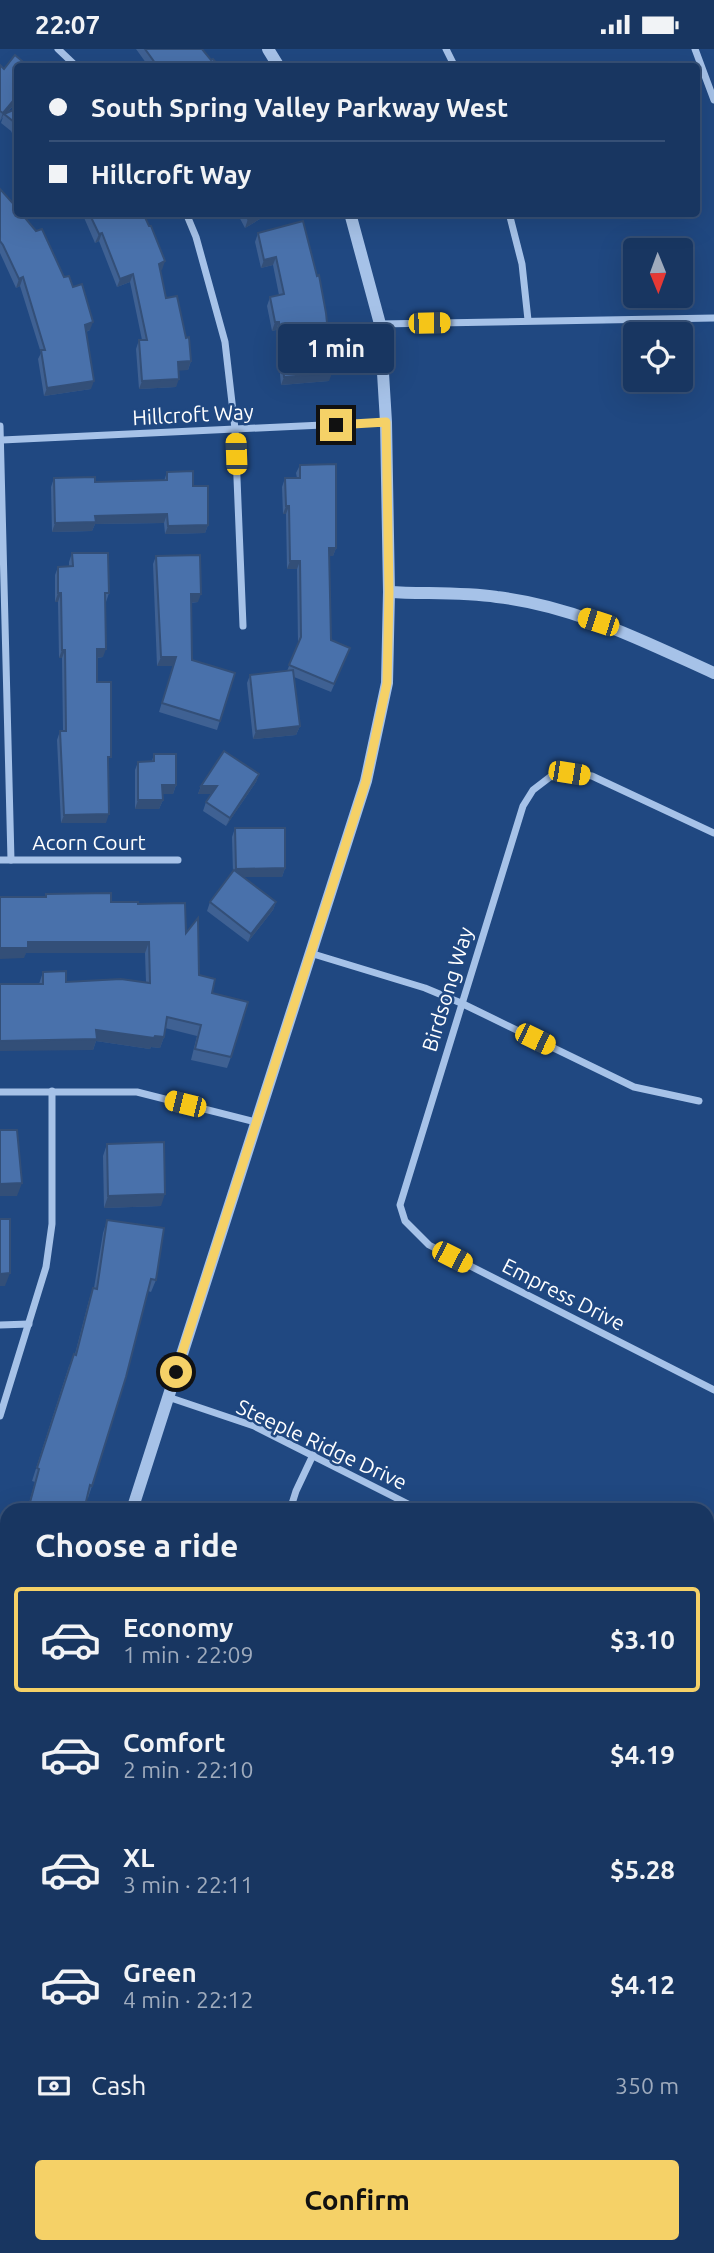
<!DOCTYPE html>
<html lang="en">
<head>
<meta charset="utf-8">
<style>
	:root { --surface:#183661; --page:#25416a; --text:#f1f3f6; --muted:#9fabbd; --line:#365076; --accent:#f5d167 }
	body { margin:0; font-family:Ubuntu,sans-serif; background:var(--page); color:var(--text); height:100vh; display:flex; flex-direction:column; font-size:26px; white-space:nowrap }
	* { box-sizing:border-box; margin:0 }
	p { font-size:23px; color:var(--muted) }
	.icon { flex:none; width:38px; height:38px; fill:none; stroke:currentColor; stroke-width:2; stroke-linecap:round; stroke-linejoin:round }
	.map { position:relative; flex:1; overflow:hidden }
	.panel { position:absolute; left:0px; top:1454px; width:714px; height:751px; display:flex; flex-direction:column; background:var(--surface); border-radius:21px 21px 0 0; box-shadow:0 7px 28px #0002,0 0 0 2px var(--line) }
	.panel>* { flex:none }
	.banner { position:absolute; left:14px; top:14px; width:686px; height:154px; border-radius:7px; box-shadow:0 7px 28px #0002,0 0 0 2px var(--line); display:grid; align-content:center; height:154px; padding:0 35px; background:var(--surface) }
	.needle { width:46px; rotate:179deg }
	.controls { position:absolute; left:623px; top:189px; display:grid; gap:14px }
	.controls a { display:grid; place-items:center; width:70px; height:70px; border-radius:7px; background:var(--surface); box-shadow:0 7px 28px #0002,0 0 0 2px var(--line); font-size:35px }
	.end { position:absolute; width:32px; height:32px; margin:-16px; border:9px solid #f5d167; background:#111; box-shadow:0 0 0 4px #111 }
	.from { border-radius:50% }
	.bubble { position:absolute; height:49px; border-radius:7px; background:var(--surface); box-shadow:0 7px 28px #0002,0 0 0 2px var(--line); font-size:23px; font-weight:700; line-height:49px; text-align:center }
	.car { position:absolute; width:21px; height:42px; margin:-21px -10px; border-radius:9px; box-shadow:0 0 5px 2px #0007; background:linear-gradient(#f5c518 24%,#345 0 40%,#f5c518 0 76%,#345 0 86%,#f5c518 0) }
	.banner b { display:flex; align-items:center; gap:24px; height:66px; font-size:26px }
	.banner b+b { border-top:2px solid var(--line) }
	.banner i { width:18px; height:18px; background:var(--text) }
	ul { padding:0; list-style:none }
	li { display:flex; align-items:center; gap:21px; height:105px; margin:0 14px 10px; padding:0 21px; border:4px solid transparent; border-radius:7px }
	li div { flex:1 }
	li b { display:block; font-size:26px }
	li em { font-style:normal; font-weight:700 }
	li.on { border-color:var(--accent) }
	li>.icon { width:63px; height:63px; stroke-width:1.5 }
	h2 { padding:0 35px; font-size:32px; line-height:84px }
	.pay { display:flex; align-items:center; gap:18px; height:77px; padding:0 35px; font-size:26px }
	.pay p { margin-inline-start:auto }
	.action { display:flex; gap:14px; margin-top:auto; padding:14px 35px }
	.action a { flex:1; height:80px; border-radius:7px; background:var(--accent); color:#111; font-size:28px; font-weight:700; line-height:80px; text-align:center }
	.status { display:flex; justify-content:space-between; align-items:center; height:49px; padding:0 35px; background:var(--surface); direction:ltr }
	.status svg { height:19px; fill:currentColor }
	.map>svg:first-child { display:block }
</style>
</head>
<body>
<div class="status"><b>22:07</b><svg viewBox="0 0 49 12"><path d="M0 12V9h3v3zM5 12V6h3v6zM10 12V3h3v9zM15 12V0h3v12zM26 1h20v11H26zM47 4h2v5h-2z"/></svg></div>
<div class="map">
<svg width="714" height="2204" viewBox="0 0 714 2204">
	<rect width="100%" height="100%" fill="#204881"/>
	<polygon fill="#34619f" points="0,2112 7,2120 7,2198 63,2198 67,2204 0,2204"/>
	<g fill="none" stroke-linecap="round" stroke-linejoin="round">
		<g stroke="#a6c2e8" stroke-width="7">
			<polyline points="58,0 77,18"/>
			<polyline points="446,0 455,18"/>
			<polyline points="695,0 714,51"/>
			<polyline points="186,164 196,188 225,293 235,380 243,577"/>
			<polyline points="509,164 522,215 528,271"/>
			<polyline points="380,275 714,269"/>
			<polyline points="0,377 11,811"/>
			<polyline points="2,391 386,373"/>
			<polyline points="714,784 592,727 569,724 550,728 533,741 523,757 400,1156 405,1172 429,1196 714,1341"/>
			<polyline points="0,811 178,811"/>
			<polyline points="310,904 425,939 461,954 634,1038 699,1052"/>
			<polyline points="0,1043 137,1043 256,1073"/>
			<polyline points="0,1276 29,1275"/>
			<polyline points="168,1348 254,1377 420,1461"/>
			<polyline points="0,1367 46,1218 52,1175 52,1042"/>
			<polyline points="290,1461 296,1442 313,1406"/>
			<polyline points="707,2030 714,1976"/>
			<polyline points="0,2078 7,2085"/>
			<polyline points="92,2198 94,2204"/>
			<polyline points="703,2198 703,2204"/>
		</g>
		<g stroke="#a6c2e8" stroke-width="12">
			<polyline points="268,0 279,18"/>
			<path d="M389 543C425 545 462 543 497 548 575 557 643 592 714 624"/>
			<polyline points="132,1461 366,732 387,634 389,543 386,373 380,275 350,164"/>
			<polyline points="0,1858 7,1845"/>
		</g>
	</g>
	<g fill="#3f6193">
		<polygon points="136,0 202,0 211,11 220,18 149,18"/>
		<polygon points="0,16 4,20 18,18 18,51 7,64 18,59 18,97 11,82 1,74 3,68 0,72"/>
		<polygon points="0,140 64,228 73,238 90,281 86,283 91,340 44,347 38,310 41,304 20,237 16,239 0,204"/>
		<polygon points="82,164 143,164 162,221 160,221 166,249 191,312 188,321 178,321 176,338 139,340 136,300 139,291 142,291 130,233 117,238 99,192 95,194"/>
		<polygon points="237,164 270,164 245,179"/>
		<polygon points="303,172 329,332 281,336 276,281 272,282 267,257 270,248 279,246 273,216 261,219 255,193 258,184"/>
		<polygon points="300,416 336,499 333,507 329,507 331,591 350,599 331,643 294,628 300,677 296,686 253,690 247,634 250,626 287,622 298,595 297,520 287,520 286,465 283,465 282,438 285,429 297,429 296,424"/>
		<polygon points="167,423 193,437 208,476 205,484 165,485 164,474 95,475 92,482 52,483 51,438 54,429 95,433 164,432"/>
		<polygon points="72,504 109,544 106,553 103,608 97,609 97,633 108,716 106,774 61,774 57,691 60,682 63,682 62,609 59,609 58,553 55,553 55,526 58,518 69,517 69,513"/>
		<polygon points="156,507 198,553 191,554 192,611 235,624 217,681 159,663 173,617 157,617 153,515"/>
		<polygon points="154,705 176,736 173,745 162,745 163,751 159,760 135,760 135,721 138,713 152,712"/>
		<polygon points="259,725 256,733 226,777 203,762 206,753 211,745 198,745 201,737"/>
		<polygon points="235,779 285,819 282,828 243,828 276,853 273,861 248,893 207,862 210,853 233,824 232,788"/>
		<polygon points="46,845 138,855 186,884 199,926 212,944 231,1008 227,1019 191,1011 197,987 165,979 164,988 160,999 151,998 150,1000 96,992 93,1001 39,935 43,923 66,933 146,933 145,904 26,904 24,909"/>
		<polygon points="107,1095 161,1157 104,1159 103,1107"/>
		<polygon points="107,1171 156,1231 151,1243 148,1242 92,1437 88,1449 87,1449 84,1461 27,1461 35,1433 32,1432 69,1317 75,1305 89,1251 93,1239 94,1239 103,1184"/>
	</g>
	<g fill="#334f78">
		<polygon points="18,46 18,51 5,66 4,65 0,72 3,64"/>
		<polygon points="259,164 270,164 245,179 248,170"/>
		<polygon points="102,184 99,192 95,194 99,185"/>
		<polygon points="276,208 273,216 261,219 264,211"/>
		<polygon points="165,212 162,221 156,223 159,215"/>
		<polygon points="133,225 130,233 117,238 120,230"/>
		<polygon points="23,228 20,237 16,239 19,230"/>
		<polygon points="93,273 90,281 81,284 85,276"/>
		<polygon points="275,273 279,273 276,281 272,282"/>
		<polygon points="191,312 188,321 175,322 178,313"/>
		<polygon points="332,324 329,332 281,336 284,328"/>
		<polygon points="179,330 176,338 139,340 142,332"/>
		<polygon points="94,332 91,340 44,347 47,339"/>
		<polygon points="286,457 289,457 286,465 283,465"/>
		<polygon points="167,465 164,474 95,475 92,482 52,483 55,474 95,467"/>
		<polygon points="208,476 205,484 165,485 168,477"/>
		<polygon points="329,499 336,499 333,507 326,507"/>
		<polygon points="290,512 300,512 297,520 287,520"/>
		<polygon points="58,544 61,544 58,553 55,553"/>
		<polygon points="191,545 201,545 198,553 188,554"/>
		<polygon points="97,600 106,600 103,608 94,609"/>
		<polygon points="62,601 65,601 62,609 59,609"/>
		<polygon points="161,608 176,608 173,617 157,617"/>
		<polygon points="300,677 296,686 253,690 256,682"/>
		<polygon points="259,725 256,733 226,777 230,769"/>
		<polygon points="162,736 176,736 173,745 159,745"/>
		<polygon points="201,737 217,737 214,745 198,745"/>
		<polygon points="138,751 163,751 159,760 135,760"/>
		<polygon points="109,765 106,774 61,774 64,766"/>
		<polygon points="285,819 282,828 233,828 236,820"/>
		<polygon points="276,853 273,861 248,893 251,885"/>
		<polygon points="28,893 149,893 145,904 26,904 24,909 0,910 0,899"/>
		<polygon points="96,981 164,988 160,999 151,998 150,1000 96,992 93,1001 0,1002 0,992"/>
		<polygon points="22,1134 17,1147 0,1147 0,1135"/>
		<polygon points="165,1145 161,1157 104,1159 108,1147"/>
		<polygon points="10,1224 5,1237 0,1237 0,1225"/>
	</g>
	<g fill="#4971ab" stroke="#334f78" stroke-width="2">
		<polygon points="145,0 202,0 211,11 213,10 220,18 158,18"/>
		<polygon points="15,6 29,18 18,18 18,46 3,64 0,62 0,16 4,20"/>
		<polygon points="18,59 18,81 14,73 4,65"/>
		<polygon points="0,140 18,160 18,164 21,164 36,182 42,180 64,228 69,227 73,238 82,235 93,273 85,276 94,332 47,339 41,301 45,301 23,228 19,230 3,196 0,192"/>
		<polygon points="89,164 143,164 149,177 151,177 165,212 159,215 166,249 177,247 186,289 189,288 191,312 178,313 179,330 142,332 139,291 147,291 133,225 120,230 102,184 99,185"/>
		<polygon points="245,164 259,164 248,170"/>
		<polygon points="303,172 317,227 319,226 326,264 332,324 284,328 279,273 275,273 270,248 284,245 276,208 264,211 258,184"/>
		<polygon points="336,415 336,499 329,499 331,591 350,599 334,635 289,616 301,588 300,512 290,512 289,457 286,457 285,429 300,429 300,416"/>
		<polygon points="193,422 193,437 208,437 208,476 168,477 167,465 95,467 96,473 55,474 54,429 95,428 95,433 167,431 167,423"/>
		<polygon points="72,504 108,504 109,544 105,544 106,600 97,600 97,633 111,633 111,708 108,708 109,765 64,766 60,682 66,682 65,601 62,601 61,544 58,544 58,518 73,517"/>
		<polygon points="200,506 201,545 191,545 192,611 235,624 220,672 162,654 176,608 161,608 156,507"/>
		<polygon points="293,621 300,677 256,682 250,626"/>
		<polygon points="224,702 259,725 230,769 206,753 217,737 201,737"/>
		<polygon points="154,705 176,705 176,736 162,736 163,751 138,751 138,713 154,712"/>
		<polygon points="235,779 285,779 285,819 236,820"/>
		<polygon points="234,821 276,853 251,885 210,853"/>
		<polygon points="111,844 111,853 138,853 138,855 185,854 186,884 198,869 199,926 215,930 212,944 248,953 231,1008 195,1000 201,976 167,968 164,988 155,987 154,989 96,981 97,990 0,992 0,935 43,935 43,923 66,922 66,933 121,930 150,934 149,893 28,893 28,899 0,899 0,848 46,848 46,845"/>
		<polygon points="0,1081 17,1081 22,1134 0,1135"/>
		<polygon points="164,1093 165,1145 108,1147 107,1095"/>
		<polygon points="0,1170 10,1170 10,1224 0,1225"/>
		<polygon points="107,1171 164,1179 156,1231 151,1230 126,1328 92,1437 90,1436 84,1461 28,1461 39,1420 37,1419 74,1305 76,1306 93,1239 97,1240"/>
		<polygon points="7,1516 7,1710 0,1731 0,1540"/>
	</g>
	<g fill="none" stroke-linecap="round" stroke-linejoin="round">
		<polyline stroke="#f5d167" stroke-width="9" points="176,1323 366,732 387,634 389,543 386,373 336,376"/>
	</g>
	<g text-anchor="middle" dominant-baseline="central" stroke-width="5" stroke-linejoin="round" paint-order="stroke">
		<g font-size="21" fill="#fff" stroke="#204881">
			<text transform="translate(193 365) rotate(-3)">Hillcroft Way</text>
			<text x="89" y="793">Acorn Court</text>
			<text transform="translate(447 940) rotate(-73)">Birdsong Way</text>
			<text transform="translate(564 1245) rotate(27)">Empress Drive</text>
			<text transform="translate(322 1395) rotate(25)">Steeple Ridge Drive</text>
		</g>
	</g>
</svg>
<div class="controls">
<a><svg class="needle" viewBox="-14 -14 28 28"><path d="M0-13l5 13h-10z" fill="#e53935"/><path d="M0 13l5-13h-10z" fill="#9fabbd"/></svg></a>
<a><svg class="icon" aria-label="locate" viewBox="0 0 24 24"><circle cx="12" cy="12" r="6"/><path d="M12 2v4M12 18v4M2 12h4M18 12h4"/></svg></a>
</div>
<i class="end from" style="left:176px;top:1323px"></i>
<i class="end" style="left:336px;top:376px"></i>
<div class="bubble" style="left:278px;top:275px;width:116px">1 min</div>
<i class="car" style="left:429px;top:274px;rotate:89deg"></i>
<i class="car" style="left:236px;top:405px;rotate:358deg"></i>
<i class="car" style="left:598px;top:573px;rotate:288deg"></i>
<i class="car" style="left:569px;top:724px;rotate:99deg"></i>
<i class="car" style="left:535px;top:990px;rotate:116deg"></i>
<i class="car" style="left:185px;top:1055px;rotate:284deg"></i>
<i class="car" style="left:452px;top:1208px;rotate:117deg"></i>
<div class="banner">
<b><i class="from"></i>South Spring Valley Parkway West</b>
<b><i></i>Hillcroft Way</b>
</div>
<section class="panel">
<h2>Choose a ride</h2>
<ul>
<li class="on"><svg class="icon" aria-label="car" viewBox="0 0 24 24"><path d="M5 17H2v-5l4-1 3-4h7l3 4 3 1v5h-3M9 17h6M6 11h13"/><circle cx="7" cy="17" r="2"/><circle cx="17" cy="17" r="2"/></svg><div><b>Economy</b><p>1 min · 22:09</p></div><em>$3.10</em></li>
<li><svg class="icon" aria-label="car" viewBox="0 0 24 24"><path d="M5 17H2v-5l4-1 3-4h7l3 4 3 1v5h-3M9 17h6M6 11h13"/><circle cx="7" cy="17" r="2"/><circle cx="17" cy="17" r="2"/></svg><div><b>Comfort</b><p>2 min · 22:10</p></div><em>$4.19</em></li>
<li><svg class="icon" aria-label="car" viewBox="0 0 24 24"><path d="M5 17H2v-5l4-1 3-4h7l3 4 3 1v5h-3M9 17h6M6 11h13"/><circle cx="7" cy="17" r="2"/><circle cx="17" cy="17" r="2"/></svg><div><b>XL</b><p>3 min · 22:11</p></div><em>$5.28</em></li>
<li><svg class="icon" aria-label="car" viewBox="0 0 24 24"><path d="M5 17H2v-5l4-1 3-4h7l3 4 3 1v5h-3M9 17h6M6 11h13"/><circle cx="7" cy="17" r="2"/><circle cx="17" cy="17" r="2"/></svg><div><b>Green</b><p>4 min · 22:12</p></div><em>$4.12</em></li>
</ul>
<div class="pay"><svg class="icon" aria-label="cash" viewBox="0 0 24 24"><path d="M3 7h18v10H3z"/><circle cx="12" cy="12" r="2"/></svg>Cash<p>350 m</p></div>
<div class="action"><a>Confirm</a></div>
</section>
</div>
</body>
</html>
